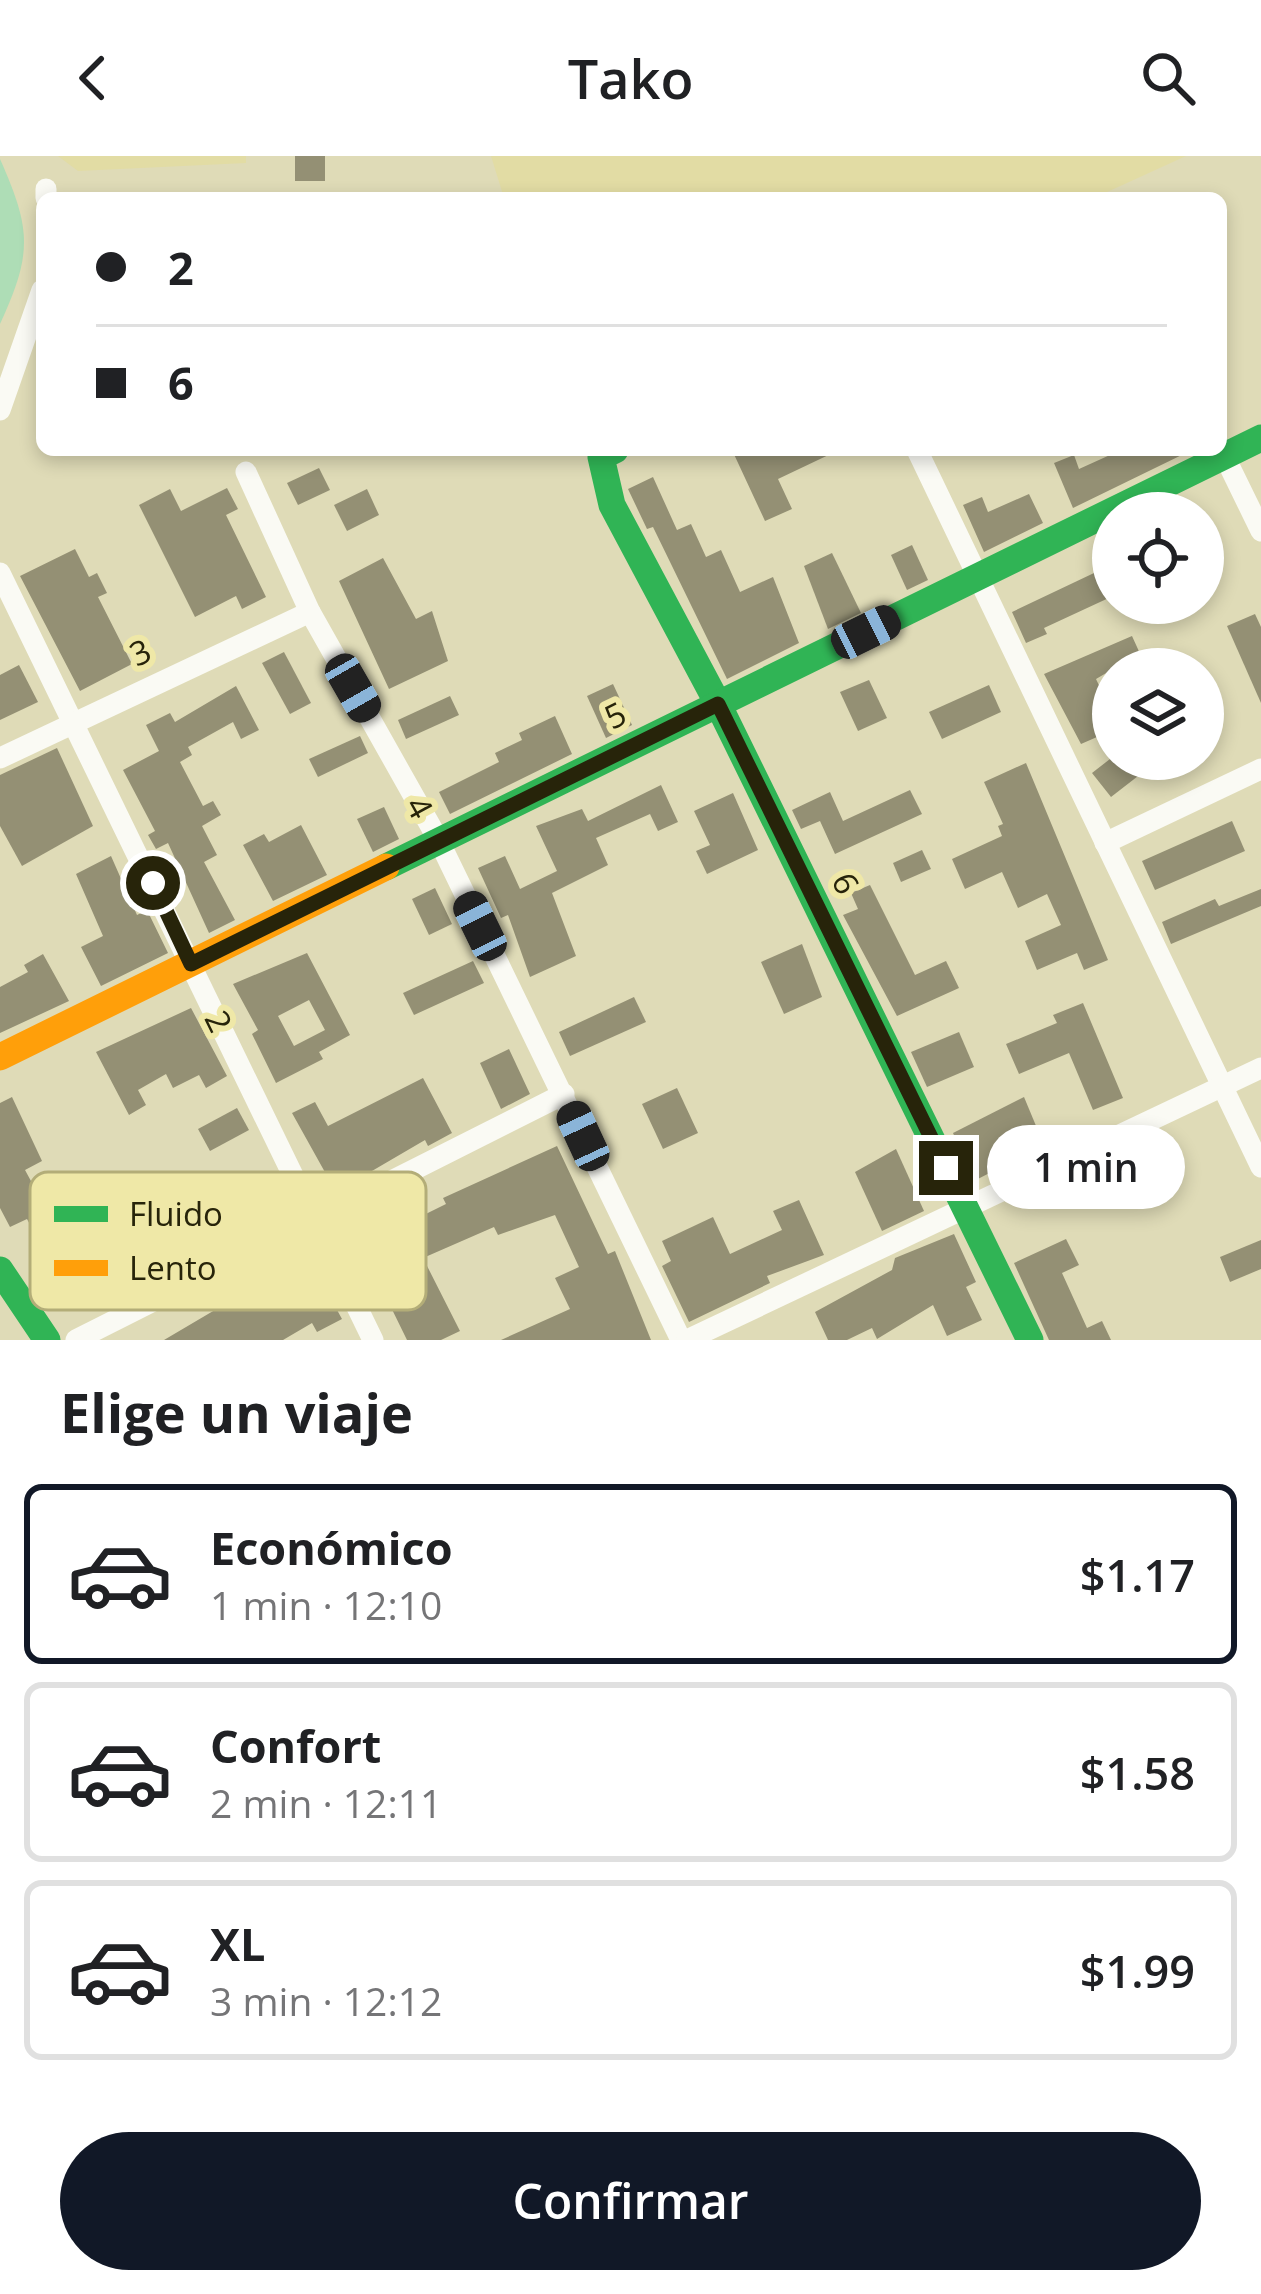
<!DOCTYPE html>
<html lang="es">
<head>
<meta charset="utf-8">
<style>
	:root { --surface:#fff; --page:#f2f2f2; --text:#202124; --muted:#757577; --line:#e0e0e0; --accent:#111827 }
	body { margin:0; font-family:"Open Sans",sans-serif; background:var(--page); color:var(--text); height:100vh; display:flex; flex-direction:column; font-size:45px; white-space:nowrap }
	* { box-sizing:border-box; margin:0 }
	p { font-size:39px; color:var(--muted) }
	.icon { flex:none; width:66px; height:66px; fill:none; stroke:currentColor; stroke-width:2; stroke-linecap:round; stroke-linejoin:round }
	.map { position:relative; height:1184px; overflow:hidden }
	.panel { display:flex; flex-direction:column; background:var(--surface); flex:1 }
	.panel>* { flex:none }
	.top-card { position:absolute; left:36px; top:36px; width:1191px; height:264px; border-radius:18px; box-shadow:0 6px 18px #0003; display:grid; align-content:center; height:264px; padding:0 60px; background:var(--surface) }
	.buttons { position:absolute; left:1092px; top:336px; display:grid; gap:24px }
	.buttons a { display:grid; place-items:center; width:132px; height:132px; border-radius:50%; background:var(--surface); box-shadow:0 6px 18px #0003; font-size:60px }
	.end { position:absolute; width:54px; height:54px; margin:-27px; border:15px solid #27240a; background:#fff; box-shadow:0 0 0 6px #fff }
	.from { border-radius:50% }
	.bubble { position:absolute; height:84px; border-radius:42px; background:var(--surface); box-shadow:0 6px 18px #0003; font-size:39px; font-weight:600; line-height:84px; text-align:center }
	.car { position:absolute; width:36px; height:72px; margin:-36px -18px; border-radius:15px; box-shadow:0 0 9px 3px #0007; background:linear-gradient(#222 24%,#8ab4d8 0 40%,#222 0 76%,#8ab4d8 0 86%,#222 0) }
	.top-card b { display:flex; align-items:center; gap:42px; height:114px; font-size:45px }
	.top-card b+b { border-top:3px solid var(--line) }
	.top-card i { width:30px; height:30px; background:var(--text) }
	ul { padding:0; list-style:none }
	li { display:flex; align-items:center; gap:36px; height:180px; margin:0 24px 18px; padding:0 36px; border:6px solid var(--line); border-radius:18px }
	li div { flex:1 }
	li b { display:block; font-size:45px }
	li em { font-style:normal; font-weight:600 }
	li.selected { border-color:var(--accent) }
	li>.icon { width:108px; height:108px; stroke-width:1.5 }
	h2 { padding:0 60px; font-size:54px; line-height:144px }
	.primary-button { display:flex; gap:24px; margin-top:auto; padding:24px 60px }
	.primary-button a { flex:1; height:138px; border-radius:72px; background:var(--accent); color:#fff; font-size:48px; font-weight:600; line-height:138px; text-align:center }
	header { display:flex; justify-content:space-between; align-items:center; height:156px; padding:0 60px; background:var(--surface); font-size:54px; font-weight:600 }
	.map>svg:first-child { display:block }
</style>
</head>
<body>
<header><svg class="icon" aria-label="back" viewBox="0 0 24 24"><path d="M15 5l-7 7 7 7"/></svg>Tako<svg class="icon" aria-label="search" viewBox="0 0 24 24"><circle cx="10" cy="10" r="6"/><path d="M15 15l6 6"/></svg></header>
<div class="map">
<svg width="1261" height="1184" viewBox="0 0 1261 1184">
	<rect width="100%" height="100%" fill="#dfdbb7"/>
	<g fill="#e2dca4">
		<polygon points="58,0 246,0 246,7 78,15"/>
		<polygon points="491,0 1186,0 1094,42 504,42"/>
	</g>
	<path fill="#aeddb6" d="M0 3C32 75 32 98 0 168Z"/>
	<g fill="#949074" fill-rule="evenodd">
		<rect x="295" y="0" width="30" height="25"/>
		<polygon points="732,294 839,294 778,323 792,353 765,365"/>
		<polygon points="1121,294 1192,294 1073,352 1054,307 1074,299 1079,313"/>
		<polygon points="319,312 330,334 298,349 287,327"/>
		<polygon points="653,321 677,374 691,368 706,401 721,394 740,436 773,421 799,487 727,523 653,371 647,373 628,333"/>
		<polygon points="227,332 238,353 226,359 266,441 242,453 236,440 195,461 139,349 170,333 181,355"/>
		<polygon points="367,333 379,359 347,375 334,349"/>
		<polygon points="1029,338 1043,367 984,396 963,349 982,341 988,356"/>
		<polygon points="912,389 928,424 907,434 891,399"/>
		<polygon points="75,393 89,421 97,417 107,437 98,441 132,508 80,535 20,420"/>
		<polygon points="832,397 861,457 828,473 804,410"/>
		<polygon points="383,402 416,463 432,455 448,505 389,533 339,425"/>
		<polygon points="1113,408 1113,440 1044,472 1047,478 1026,487 1012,456"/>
		<polygon points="1255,458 1261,471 1261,547 1227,470"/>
		<polygon points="1132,480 1147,513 1113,513 1096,523 1113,559 1113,574 1081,588 1044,518"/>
		<polygon points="284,496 311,547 290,558 262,507"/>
		<polygon points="19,509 38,546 0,564 0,519"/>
		<polygon points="869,524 887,562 858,575 840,536"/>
		<polygon points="613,528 632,569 606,582 587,540"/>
		<polygon points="989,529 1001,556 942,583 929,556"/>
		<polygon points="236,530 259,574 241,583 233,566 188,591 192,599 180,606 203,650 213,645 221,659 202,670 217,699 204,706 235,764 209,777 168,687 156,693 148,679 155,675 123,614 159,595 146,569 170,557 175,566"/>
		<polygon points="450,540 459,559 406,583 398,564"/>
		<polygon points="555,560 572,598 450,658 439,636 499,606 495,597 522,584 519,577"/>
		<polygon points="360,580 368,597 318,621 309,603"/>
		<polygon points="57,592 93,670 22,710 0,670 0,619"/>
		<polygon points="1110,603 1160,603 1111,641 1092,617"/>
		<polygon points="1026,607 1108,804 1084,814 1077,797 1037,814 1025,785 1061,769 1047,738 1018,752 1002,716 965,733 952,703 1002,680 998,670 1003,668 984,626"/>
		<polygon points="661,629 678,666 658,675 650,658 596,682 608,709 552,737 576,800 530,821 508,759 501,762 478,712 505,700 520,733 557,715 536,670 582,653 588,665"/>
		<polygon points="910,634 922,658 835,698 820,665 801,673 792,654 830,636 843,665"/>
		<polygon points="733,637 758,694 707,718 696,695 710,689 694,655"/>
		<polygon points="384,651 399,683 373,696 357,663"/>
		<polygon points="1232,665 1245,695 1155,734 1142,705"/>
		<polygon points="301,669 327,719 273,745 243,689 264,678 269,686"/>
		<polygon points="922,694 931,713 901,726 893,707"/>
		<polygon points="111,700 137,759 147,754 168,797 101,830 81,791 103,780 76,718"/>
		<polygon points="870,729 915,819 946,805 959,832 897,860 843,759 858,753 851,737"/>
		<polygon points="435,732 452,768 429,779 412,743"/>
		<polygon points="1261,733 1261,750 1171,788 1162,766 1215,743 1219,750"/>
		<polygon points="802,788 822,841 784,858 761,806"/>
		<path d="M307 797 350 879 319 896 323 903 276 927 252 878 258 874 233 828ZM309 844 325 874 294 890 278 860Z"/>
		<polygon points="43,798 69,845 0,877 0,831 28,816 24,809"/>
		<polygon points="473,805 484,827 414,859 403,837"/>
		<polygon points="634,841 646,866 570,900 559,876"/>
		<polygon points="1083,847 1123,942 1093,954 1069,897 1019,918 1006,888 1057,867 1053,859"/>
		<polygon points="191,852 227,920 206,932 199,919 173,932 166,918 138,934 146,949 129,959 96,896"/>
		<polygon points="959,876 974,911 927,931 911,896"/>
		<polygon points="509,893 530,938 501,953 480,907"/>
		<polygon points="423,922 452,977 428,990 425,984 336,1036 292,957 315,946 328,970"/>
		<polygon points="677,932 698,977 663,993 642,948"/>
		<polygon points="12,941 42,1005 25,1014 51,1062 68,1053 79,1073 43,1093 27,1063 10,1071 0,1052 0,947"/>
		<polygon points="1024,941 1044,989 974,1025 953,977"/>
		<polygon points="237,952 249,974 210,995 198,973"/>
		<polygon points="557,990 608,1098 615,1095 651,1184 501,1184 570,1153 555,1122 579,1111 555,1059 498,1079 494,1071 423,1102 460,1175 441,1184 407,1184 361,1090 446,1048 443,1042"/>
		<polygon points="896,993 924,1055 882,1075 855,1016"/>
		<polygon points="799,1044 824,1099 767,1120 770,1127 689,1166 662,1110 671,1105 662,1085 713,1061 730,1098 782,1074 773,1055"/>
		<polygon points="954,1078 976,1126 966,1131 982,1164 947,1180 933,1149 877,1183 872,1172 847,1184 828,1184 815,1156 892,1114 895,1102"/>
		<polygon points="1066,1083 1079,1109 1062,1117 1087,1172 1102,1165 1111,1184 1049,1184 1014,1107"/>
		<polygon points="1261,1084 1261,1113 1230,1126 1220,1101"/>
		<polygon points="314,1112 342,1163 317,1176 312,1167 283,1184 164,1184 264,1125 270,1136"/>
	</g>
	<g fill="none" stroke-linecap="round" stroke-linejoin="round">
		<g stroke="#fafaf4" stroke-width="21">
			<polyline points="46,33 46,42"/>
			<polyline points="0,254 42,134"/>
			<polyline points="1221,293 1261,375"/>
			<polyline points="917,294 1261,1011"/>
			<polyline points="246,316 310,456 439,685 681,1184"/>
			<polyline points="0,417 373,1184"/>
			<polyline points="0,602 310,456"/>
			<polyline points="1105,687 1261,613"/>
			<polyline points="76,1184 564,938"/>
			<polyline points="687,1184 1261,912"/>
		</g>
		<g stroke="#30b455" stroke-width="27">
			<polyline points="615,294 601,301 612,349 718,548 1030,1184"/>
			<polyline points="386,711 1261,282"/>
			<polyline points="0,1114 47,1184"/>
		</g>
		<polyline stroke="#ff9f0a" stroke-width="27" points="0,901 386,711"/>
	</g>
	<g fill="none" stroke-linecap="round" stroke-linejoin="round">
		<polyline stroke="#27240a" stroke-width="15" points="153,727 191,808 718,548 946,1012"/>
	</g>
	<g text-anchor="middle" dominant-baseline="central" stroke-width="12" stroke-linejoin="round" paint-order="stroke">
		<g font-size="33" fill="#27240a" stroke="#efe8a7">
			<text transform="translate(140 496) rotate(-25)">3</text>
			<text transform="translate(615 559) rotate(-26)">5</text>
			<text transform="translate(420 651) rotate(61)">4</text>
			<text transform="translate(846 727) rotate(64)">6</text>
			<text transform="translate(219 865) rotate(64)">2</text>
		</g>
	</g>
	<rect x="30" y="1016" width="396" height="138" rx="18" fill="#efe8a7" stroke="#b3ad78" stroke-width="3"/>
	<rect x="54" y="1050" width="54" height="16" fill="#30b455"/>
	<rect x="54" y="1104" width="54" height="16" fill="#ff9f0a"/>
	<g font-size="33" fill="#27240a">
		<text x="129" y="1070">Fluido</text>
		<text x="129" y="1124">Lento</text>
	</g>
</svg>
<div class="buttons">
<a><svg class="icon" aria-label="locate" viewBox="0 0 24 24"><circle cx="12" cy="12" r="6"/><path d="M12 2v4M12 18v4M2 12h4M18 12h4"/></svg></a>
<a><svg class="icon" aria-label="layers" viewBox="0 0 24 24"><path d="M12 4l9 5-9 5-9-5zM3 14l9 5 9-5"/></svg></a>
</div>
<i class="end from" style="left:153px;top:727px"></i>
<i class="end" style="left:946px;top:1012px"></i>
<div class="bubble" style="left:987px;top:969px;width:198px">1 min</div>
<i class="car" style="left:866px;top:476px;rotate:64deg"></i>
<i class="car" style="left:353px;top:532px;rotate:150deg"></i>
<i class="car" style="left:480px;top:770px;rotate:334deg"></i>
<i class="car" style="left:583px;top:980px;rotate:335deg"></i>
<div class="top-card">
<b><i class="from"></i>2</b>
<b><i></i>6</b>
</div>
</div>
<section class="panel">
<h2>Elige un viaje</h2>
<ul>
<li class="selected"><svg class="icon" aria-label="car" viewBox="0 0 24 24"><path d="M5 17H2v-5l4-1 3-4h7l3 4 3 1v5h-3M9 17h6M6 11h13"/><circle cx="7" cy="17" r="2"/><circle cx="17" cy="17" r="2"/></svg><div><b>Económico</b><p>1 min · 12:10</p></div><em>$1.17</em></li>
<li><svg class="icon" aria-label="car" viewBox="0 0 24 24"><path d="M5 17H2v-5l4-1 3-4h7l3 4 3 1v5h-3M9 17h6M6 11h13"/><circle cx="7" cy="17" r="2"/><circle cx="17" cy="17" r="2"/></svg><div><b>Confort</b><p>2 min · 12:11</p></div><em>$1.58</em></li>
<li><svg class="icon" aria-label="car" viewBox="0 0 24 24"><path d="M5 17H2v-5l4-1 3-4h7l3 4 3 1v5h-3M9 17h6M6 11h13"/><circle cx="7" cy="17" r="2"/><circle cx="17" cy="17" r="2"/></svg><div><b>XL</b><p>3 min · 12:12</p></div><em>$1.99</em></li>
</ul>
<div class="primary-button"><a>Confirmar</a></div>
</section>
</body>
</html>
